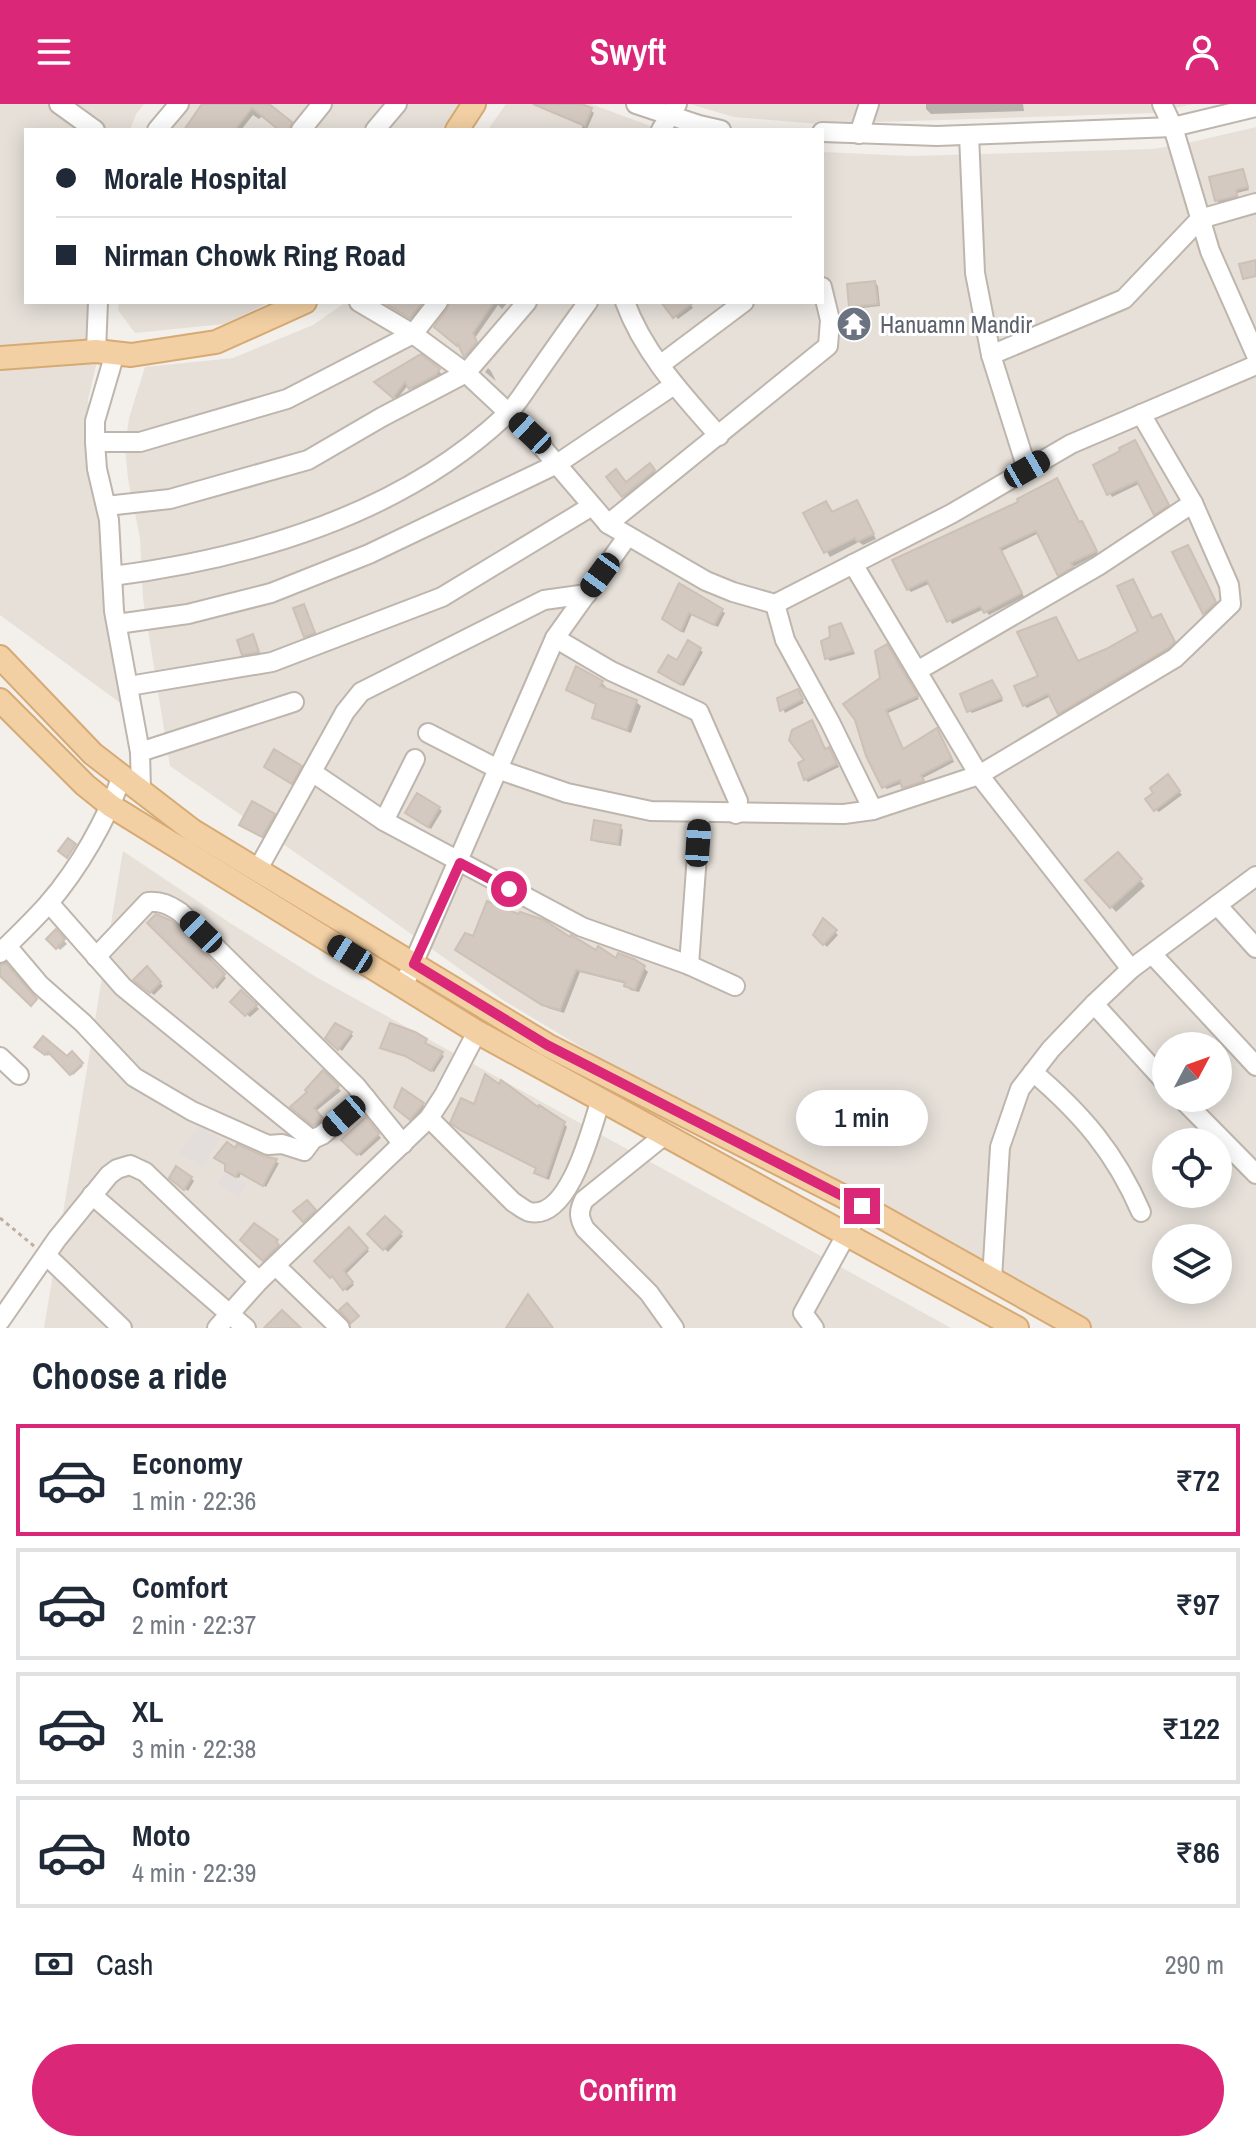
<!DOCTYPE html>
<html lang="en">
<head>
<meta charset="utf-8">
<style>
	:root { --surface:#fff; --page:#f6f6f7; --text:#1f2937; --muted:#747a83; --line:#e0e1e3; --accent:#db2777 }
	body { margin:0; font-family:"Archivo Narrow",sans-serif; background:var(--page); color:var(--text); height:100vh; display:flex; flex-direction:column; font-size:30px; white-space:nowrap }
	* { box-sizing:border-box; margin:0 }
	p { font-size:26px; color:var(--muted) }
	.icon { flex:none; width:44px; height:44px; fill:none; stroke:currentColor; stroke-width:2; stroke-linecap:round; stroke-linejoin:round }
	.map { position:relative; height:1224px; overflow:hidden }
	.details { display:flex; flex-direction:column; background:var(--surface); flex:1 }
	.details>* { flex:none }
	.guide { position:absolute; left:24px; top:24px; width:800px; height:176px; border-radius:0px; box-shadow:0 4px 20px #0003; display:grid; align-content:center; height:176px; padding:0 32px; background:var(--surface) }
	.needle { width:52px; rotate:49deg }
	.buttons { position:absolute; left:1152px; top:928px; display:grid; gap:16px }
	.buttons a { display:grid; place-items:center; width:80px; height:80px; border-radius:50%; background:var(--surface); box-shadow:0 4px 20px #0003; font-size:40px }
	.end { position:absolute; width:36px; height:36px; margin:-18px; border:10px solid #db2777; background:#fff; box-shadow:0 0 0 4px #fff }
	.from { border-radius:50% }
	.bubble { position:absolute; height:56px; border-radius:28px; background:var(--surface); box-shadow:0 4px 20px #0003; font-size:26px; font-weight:600; line-height:56px; text-align:center }
	.car { position:absolute; width:24px; height:48px; margin:-24px -12px; border-radius:10px; box-shadow:0 0 6px 2px #0007; background:linear-gradient(#222 24%,#8ab4d8 0 40%,#222 0 76%,#8ab4d8 0 86%,#222 0) }
	.guide b { display:flex; align-items:center; gap:28px; height:76px; font-size:30px }
	.guide b+b { border-top:2px solid var(--line) }
	.guide i { width:20px; height:20px; background:var(--text) }
	ul { padding:0; list-style:none }
	li { display:flex; align-items:center; gap:24px; height:112px; margin:0 16px 12px; padding:0 16px; border:4px solid var(--line); border-radius:0px }
	li div { flex:1 }
	li b { display:block; font-size:30px }
	li em { font-style:normal; font-weight:600 }
	li.selected { border-color:var(--accent) }
	li>.icon { width:72px; height:72px; stroke-width:1.5 }
	h2 { padding:0 32px; font-size:36px; line-height:96px }
	.pay { display:flex; align-items:center; gap:20px; height:88px; padding:0 32px; font-size:30px }
	.pay p { margin-inline-start:auto }
	.cta { display:flex; gap:16px; margin-top:auto; padding:16px 32px }
	.cta a { flex:1; height:92px; border-radius:48px; background:var(--accent); color:#fff; font-size:32px; font-weight:600; line-height:92px; text-align:center }
	header { display:flex; justify-content:space-between; align-items:center; height:104px; padding:0 32px; background:var(--accent); color:#fff; font-size:36px; font-weight:600 }
	.map>svg:first-child { display:block }
</style>
</head>
<body>
<header><svg class="icon" aria-label="menu" viewBox="0 0 24 24"><path d="M4 6h16M4 12h16M4 18h16"/></svg>Swyft<svg class="icon" aria-label="person" viewBox="0 0 24 24"><circle cx="12" cy="8" r="4"/><path d="M4 21q1-7 8-7t8 7"/></svg></header>
<div class="map">
<svg width="1256" height="1224" viewBox="0 0 1256 1224">
	<rect width="100%" height="100%" fill="#f3efea"/>
	<g fill="#e6e0d9" fill-rule="evenodd">
		<polygon points="0,0 144,0 136,10 130,26 26,26 26,198 100,198 108,210 88,296 134,609 0,511"/>
		<polygon points="185,0 476,0 459,26 164,26"/>
		<polygon points="506,0 591,0 661,26 488,26"/>
		<polygon points="690,0 1193,0 1153,9 819,20 734,13"/>
		<path d="M1256 23V1224H1072L821 1087 503 896 361 794 170 662 143 495 140 434 128 375 125 343 129 314 145 263 233 254 313 221 346 198H822V48L911 52 1153 45 1179 41ZM1166 942H1218V994H1166ZM1166 1038H1218V1090H1166ZM1166 1134H1218V1186H1166Z"/>
		<polygon points="119,198 270,198 224,220 135,229 118,206"/>
		<polygon points="123,747 230,819 316,873 951,1224 44,1224"/>
	</g>
	<g fill="#e3dedb">
		<polygon points="199,1022 220,1036 202,1062 180,1049"/>
		<polygon points="225,1068 247,1079 240,1093 217,1081"/>
	</g>
	<g fill="#0003">
		<polygon points="204,0 271,0 269,3 293,22 290,26 281,26 263,11 259,15 253,11 241,26 185,26"/>
		<polygon points="547,0 577,0 590,6 594,9 587,25 590,26 581,26 583,21 549,7 546,4"/>
		<polygon points="926,0 1023,0 1024,7 931,10 926,5"/>
		<polygon points="1243,67 1249,86 1237,89 1239,94 1219,99 1216,96"/>
		<polygon points="875,179 878,182 880,202 854,205 851,202"/>
		<polygon points="385,198 428,198 414,216"/>
		<polygon points="451,198 508,198 502,205 498,201 475,234 479,242 469,254 462,244 440,226 452,201"/>
		<polygon points="664,198 689,198 693,204 678,215"/>
		<polygon points="420,253 442,270 439,274 414,287 409,280 397,295 377,279"/>
		<polygon points="488,264 491,267 496,277 485,268"/>
		<polygon points="650,362 657,370 626,395 609,373 626,380"/>
		<polygon points="1095,362 1157,379 1170,404 1158,412 1139,380 1112,393"/>
		<polygon points="856,398 876,435 863,441 859,438 830,453 806,410 826,399 833,410"/>
		<polygon points="1021,398 1082,419 1098,450 1073,463 1075,466 1062,473 1039,429 1002,447 1024,493 989,511 984,505 952,520 931,479 911,488 908,485"/>
		<polygon points="1188,443 1218,501 1207,512 1175,449"/>
		<polygon points="679,482 725,509 718,523 692,510 684,529 667,518"/>
		<polygon points="304,502 317,532 309,535 306,532"/>
		<polygon points="1161,512 1176,541 1062,612 1051,592 1027,604 1024,601 1041,573 1056,515 1078,559 1141,528"/>
		<polygon points="843,525 855,550 830,557 827,554"/>
		<polygon points="252,533 260,551 247,553 244,550"/>
		<polygon points="700,546 703,548 684,582 664,571"/>
		<polygon points="890,546 919,595 888,609 904,647 940,630 954,658 923,674 925,680 907,686 903,679 887,685 884,682 883,575"/>
		<polygon points="602,579 606,583 604,586 636,598 641,602 631,629 598,617 594,613 598,601 569,586"/>
		<polygon points="995,582 1003,597 972,609 969,606"/>
		<polygon points="798,588 804,599 785,609 779,595"/>
		<polygon points="812,618 826,647 832,649 839,663 808,678 805,675 807,657"/>
		<polygon points="300,663 303,666 295,681 269,665"/>
		<polygon points="1170,676 1182,691 1159,708 1156,706"/>
		<polygon points="439,704 442,707 431,725 410,712"/>
		<polygon points="274,711 277,714 265,735 244,723"/>
		<polygon points="620,723 623,726 621,742 596,738 593,735"/>
		<polygon points="1118,751 1145,782 1116,808 1088,777"/>
		<polygon points="823,817 838,831 827,843 815,831"/>
		<polygon points="150,819 171,819 226,874 217,885"/>
		<polygon points="56,828 67,840 60,846 49,835"/>
		<polygon points="461,849 597,849 644,864 648,868 639,888 630,886 627,880 580,868 564,909 548,904"/>
		<polygon points="147,865 163,882 154,891 136,876"/>
		<polygon points="242,888 259,905 250,913 233,898"/>
		<polygon points="351,929 353,932 342,947 327,934"/>
		<polygon points="425,937 427,942 444,952 434,968 409,954 382,944"/>
		<polygon points="37,943 67,954 72,950 83,962 73,971 51,948 48,952"/>
		<polygon points="323,969 341,987 315,1008 325,1018 317,1023 292,1003 310,988"/>
		<polygon points="403,987 426,1003 414,1017 396,1002"/>
		<polygon points="475,1003 564,1020 567,1023 549,1076 539,1071 536,1068 538,1065"/>
		<polygon points="366,1016 381,1034 361,1052 344,1036"/>
		<polygon points="236,1047 279,1059 266,1083 241,1069 239,1074 230,1069 227,1061 216,1054"/>
		<polygon points="191,1074 194,1077 188,1087 174,1077"/>
		<polygon points="307,1098 317,1110 307,1120 296,1107"/>
		<polygon points="385,1114 403,1132 388,1148 370,1130"/>
		<polygon points="349,1126 369,1147 345,1171 354,1181 347,1187 317,1157"/>
		<polygon points="243,1136 276,1137 280,1145 267,1158"/>
	</g>
	<g fill="#d3c9c1" stroke="#cdc0b5" stroke-width="2">
		<polygon points="202,0 269,0 292,18 289,26 279,26 252,4 235,26 184,26"/>
		<polygon points="533,0 582,0 592,4 585,22"/>
		<polygon points="1243,65 1248,83 1236,86 1237,92 1215,97 1209,73"/>
		<polygon points="1256,156 1256,172 1243,175 1239,160"/>
		<polygon points="875,177 878,200 849,203 847,180"/>
		<polygon points="383,198 423,198 410,214"/>
		<polygon points="450,198 494,198 473,229 477,238 464,253 458,240 457,242 434,223 447,205"/>
		<polygon points="661,198 694,198 673,214"/>
		<polygon points="421,250 440,265 436,271 409,285 405,278 393,294 374,278"/>
		<polygon points="1135,336 1169,401 1154,411 1137,377 1107,391 1093,361 1120,347 1119,344"/>
		<polygon points="650,359 655,366 622,393 606,373 616,365 626,378"/>
		<polygon points="1057,374 1079,418 1082,417 1097,447 1071,459 1073,463 1058,472 1036,427 1000,444 1022,489 984,509 980,502 947,518 927,476 907,486 892,456 1018,398 1017,395"/>
		<polygon points="857,396 874,430 857,438 855,434 824,449 803,409 826,397 832,408"/>
		<polygon points="1188,441 1216,498 1203,510 1172,448"/>
		<polygon points="1133,475 1152,514 1161,510 1175,538 1168,544 1058,610 1048,590 1023,602 1014,582 1038,572 1017,528 1056,513 1078,557 1106,545 1138,527 1117,482"/>
		<polygon points="679,479 723,505 714,521 689,509 681,527 662,515"/>
		<polygon points="304,500 315,529 304,533 293,504"/>
		<polygon points="841,519 853,547 825,555 821,537 830,533 829,523"/>
		<polygon points="253,530 259,548 242,551 237,536"/>
		<polygon points="688,536 701,544 681,581 658,568 668,551 677,556"/>
		<polygon points="887,540 918,592 886,606 903,645 937,624 952,655 921,671 924,677 902,684 900,676 882,684 866,652 855,616 843,600 880,574 875,547"/>
		<polygon points="576,562 603,577 600,582 637,596 627,626 592,614 596,600 566,586"/>
		<polygon points="992,576 1002,594 967,608 960,590"/>
		<polygon points="798,585 803,595 780,607 777,594"/>
		<polygon points="812,616 825,645 829,643 837,660 804,676 798,659 804,656 789,636 792,626"/>
		<polygon points="274,645 302,662 292,680 264,663"/>
		<polygon points="1168,670 1180,687 1154,707 1145,695 1153,689 1150,684"/>
		<polygon points="417,689 440,703 428,723 405,709"/>
		<polygon points="252,697 275,710 262,733 239,721"/>
		<polygon points="594,716 621,721 618,740 591,736"/>
		<polygon points="68,734 76,740 67,754 58,747"/>
		<polygon points="1118,748 1142,775 1110,804 1085,776"/>
		<polygon points="487,797 518,810 520,808 544,816 570,833 571,831 596,846 598,842 616,854 618,849 634,855 645,862 635,886 624,882 625,878 576,866 560,906 542,901 455,846 465,829 473,832"/>
		<polygon points="156,810 172,817 225,870 213,884 147,819"/>
		<polygon points="823,814 837,826 823,841 813,831"/>
		<polygon points="56,825 65,835 56,845 46,835"/>
		<polygon points="6,859 37,895 31,902 0,872 0,861"/>
		<polygon points="147,862 161,878 150,889 133,876"/>
		<polygon points="241,886 257,901 245,912 230,898"/>
		<polygon points="335,919 352,928 338,946 325,934"/>
		<polygon points="390,919 415,928 427,935 425,939 443,948 431,967 405,952 380,944"/>
		<polygon points="43,932 67,952 72,947 83,959 70,971 48,948 45,951 34,943"/>
		<polygon points="323,966 339,982 314,1004 323,1014 313,1022 290,1003 307,988 305,986"/>
		<polygon points="485,970 499,980 501,976 538,1003 539,1001 565,1018 546,1074 534,1069 536,1064 462,1027 450,1019 461,994 474,1000"/>
		<polygon points="402,984 424,999 410,1016 394,1003"/>
		<polygon points="366,1013 379,1030 357,1051 341,1036"/>
		<polygon points="227,1038 235,1044 237,1040 263,1052 277,1055 263,1082 238,1068 236,1073 225,1067 225,1060 214,1054"/>
		<polygon points="176,1062 192,1073 184,1086 169,1074"/>
		<polygon points="307,1096 316,1106 303,1118 293,1107"/>
		<polygon points="385,1112 402,1128 383,1146 367,1130"/>
		<polygon points="254,1119 278,1136 276,1138 279,1141 263,1157 240,1136"/>
		<polygon points="349,1123 368,1144 344,1167 353,1178 343,1186 332,1172 330,1174 314,1157"/>
		<polygon points="528,1190 553,1224 506,1224"/>
		<polygon points="347,1199 359,1212 351,1219 339,1206"/>
		<polygon points="282,1206 301,1224 264,1224"/>
	</g>
	<g fill="none" stroke-linecap="round" stroke-linejoin="round">
		<defs>
			<g id="minor">
				<polyline points="59,0 95,26"/>
				<polyline points="636,0 699,21 721,26"/>
				<polyline points="1162,0 1173,23 1210,147 1256,251"/>
				<polyline points="157,26 179,0"/>
				<polyline points="301,26 322,0"/>
				<polyline points="375,26 397,0"/>
				<polyline points="661,26 677,0"/>
				<polyline points="822,28 937,32 1173,23 1256,3"/>
				<polyline points="859,30 869,0"/>
				<polyline points="969,31 975,169 991,251 1027,365"/>
				<polyline points="359,198 413,230 466,269 530,329 608,420 706,477 733,488 775,500 951,410 1071,340 1256,261"/>
				<path d="M625 198C644 250 683 291 719 332"/>
				<polyline points="96,247 98,198"/>
				<polyline points="115,249 95,317 95,338 97,365 109,416 114,507 140,648 141,686"/>
				<polyline points="991,251 1124,195 1200,115 1256,99"/>
				<polyline points="660,261 744,198"/>
				<polyline points="95,338 140,338 287,295 413,230 438,198"/>
				<polyline points="106,402 170,395 308,356 382,313 466,269 527,198"/>
				<polyline points="608,420 828,242 830,216 822,183"/>
				<polyline points="853,460 979,671 1131,865"/>
				<path d="M112 472C252 454 401 410 506 311 516 302 524 288 532 277 550 251 569 224 588 198"/>
				<polyline points="775,500 785,536 830,618 873,706"/>
				<polyline points="117,520 188,510 271,489 369,450 557,360 674,281"/>
				<polyline points="555,534 611,567 699,608 738,697 736,710"/>
				<polyline points="917,567 1098,462 1193,399"/>
				<polyline points="129,582 272,558 442,493 592,402"/>
				<polyline points="428,629 500,666 567,689 651,707 844,710 873,706 979,671 1175,554 1231,500 1229,481 1193,399 1141,310"/>
				<polyline points="140,648 294,598"/>
				<polyline points="312,668 384,717 582,823 689,861 735,882"/>
				<polyline points="384,717 415,655"/>
				<polyline points="258,765 345,608 361,588 544,496 587,490"/>
				<polyline points="49,799 123,883 308,1033 313,1035 322,1031 366,994"/>
				<polyline points="1217,801 1256,844"/>
				<polyline points="7,842 40,881 83,919 134,973 192,1007 268,1041 282,1040 304,1047 313,1035"/>
				<path d="M0 849C16 833 33 817 48 800 79 764 106 717 122 672"/>
				<polyline points="1152,850 1256,962"/>
				<path d="M96 853 148 798C162 797 169 801 180 808L356 982 403 1040"/>
				<polyline points="689,861 700,709"/>
				<polyline points="403,883 555,534 627,433"/>
				<polyline points="1094,900 1166,979"/>
				<polyline points="0,953 19,971"/>
				<path d="M1033 968C1082 1010 1115 1048 1141 1108"/>
				<polyline points="1181,994 1256,1070"/>
				<path d="M429 1014 513 1098C518 1101 525 1107 530 1108 570 1116 592 1022 601 995"/>
				<path d="M666 1030 584 1096C578 1108 579 1114 585 1125L649 1189 674 1224"/>
				<polyline points="92,1091 246,1224"/>
				<polyline points="47,1152 122,1224"/>
				<polyline points="276,1162 340,1224"/>
				<polyline points="992,1175 1000,1043 1020,985 1051,945 1094,900 1131,865 1256,772"/>
				<polyline points="0,1217 57,1135 109,1071 117,1065 130,1061 145,1068 259,1177"/>
				<polyline points="217,1224 259,1177 429,1014 444,991 477,928"/>
				<polyline points="814,1224 803,1209 862,1102"/>
			</g>
			<g id="major">
				<polyline points="457,26 474,0"/>
				<polyline points="0,254 96,247 131,251 216,238 305,198"/>
				<polyline points="0,553 93,650 193,727 547,941 862,1102 1079,1224"/>
				<polyline points="0,596 85,681 111,702 477,928 1017,1224"/>
			</g>
		</defs>
		<use href="#minor" stroke="#beb5ad" stroke-width="22"/>
		<use href="#major" stroke="#d7aa74" stroke-width="26"/>
		<polyline stroke="#beafa0" stroke-width="3" stroke-dasharray="4 4" stroke-linecap="butt" points="0,1114 34,1142"/>
		<use href="#minor" stroke="#fff" stroke-width="18"/>
		<use href="#major" stroke="#f3d0a3" stroke-width="22"/>
	</g>
	<g fill="none" stroke-linecap="round" stroke-linejoin="round">
		<polyline stroke="#db2777" stroke-width="10" points="509,785 460,759 414,860 547,941 862,1102"/>
	</g>
	<defs>
		<symbol id="temple-disc" viewBox="-11 -11 22 22"><circle r="9.5" fill="#6b7280" stroke="#fff"/><path d="M0-6L5-2H3V0L6.5 2.5H4V6H1.5V3h-3V6H-4V2.5H-6.5L-3 0V-2H-5Z" fill="#fff"/></symbol>
	</defs>
	<g fill-rule="evenodd">
		<use href="#temple-disc" x="834" y="200" width="40" height="40"/>
	</g>
	<g text-anchor="middle" dominant-baseline="central" stroke-width="6" stroke-linejoin="round" paint-order="stroke">
		<g font-size="24" fill="#5b616d" stroke="#fff" text-anchor="start">
			<text x="880" y="220">Hanuamn Mandir</text>
		</g>
	</g>
</svg>
<div class="buttons">
<a><svg class="needle" viewBox="-14 -14 28 28"><path d="M0-13l5 13h-10z" fill="#e53935"/><path d="M0 13l5-13h-10z" fill="#747a83"/></svg></a>
<a><svg class="icon" aria-label="locate" viewBox="0 0 24 24"><circle cx="12" cy="12" r="6"/><path d="M12 2v4M12 18v4M2 12h4M18 12h4"/></svg></a>
<a><svg class="icon" aria-label="layers" viewBox="0 0 24 24"><path d="M12 4l9 5-9 5-9-5zM3 14l9 5 9-5"/></svg></a>
</div>
<i class="end from" style="left:509px;top:785px"></i>
<i class="end" style="left:862px;top:1102px"></i>
<div class="bubble" style="left:796px;top:986px;width:132px">1 min</div>
<i class="car" style="left:530px;top:329px;rotate:313deg"></i>
<i class="car" style="left:1027px;top:365px;rotate:60deg"></i>
<i class="car" style="left:600px;top:471px;rotate:216deg"></i>
<i class="car" style="left:698px;top:739px;rotate:4deg"></i>
<i class="car" style="left:201px;top:828px;rotate:314deg"></i>
<i class="car" style="left:350px;top:850px;rotate:302deg"></i>
<i class="car" style="left:344px;top:1012px;rotate:229deg"></i>
<div class="guide">
<b><i class="from"></i>Morale Hospital</b>
<b><i></i>Nirman Chowk Ring Road</b>
</div>
</div>
<section class="details">
<h2>Choose a ride</h2>
<ul>
<li class="selected"><svg class="icon" aria-label="car" viewBox="0 0 24 24"><path d="M5 17H2v-5l4-1 3-4h7l3 4 3 1v5h-3M9 17h6M6 11h13"/><circle cx="7" cy="17" r="2"/><circle cx="17" cy="17" r="2"/></svg><div><b>Economy</b><p>1 min · 22:36</p></div><em>₹72</em></li>
<li><svg class="icon" aria-label="car" viewBox="0 0 24 24"><path d="M5 17H2v-5l4-1 3-4h7l3 4 3 1v5h-3M9 17h6M6 11h13"/><circle cx="7" cy="17" r="2"/><circle cx="17" cy="17" r="2"/></svg><div><b>Comfort</b><p>2 min · 22:37</p></div><em>₹97</em></li>
<li><svg class="icon" aria-label="car" viewBox="0 0 24 24"><path d="M5 17H2v-5l4-1 3-4h7l3 4 3 1v5h-3M9 17h6M6 11h13"/><circle cx="7" cy="17" r="2"/><circle cx="17" cy="17" r="2"/></svg><div><b>XL</b><p>3 min · 22:38</p></div><em>₹122</em></li>
<li><svg class="icon" aria-label="car" viewBox="0 0 24 24"><path d="M5 17H2v-5l4-1 3-4h7l3 4 3 1v5h-3M9 17h6M6 11h13"/><circle cx="7" cy="17" r="2"/><circle cx="17" cy="17" r="2"/></svg><div><b>Moto</b><p>4 min · 22:39</p></div><em>₹86</em></li>
</ul>
<div class="pay"><svg class="icon" aria-label="cash" viewBox="0 0 24 24"><path d="M3 7h18v10H3z"/><circle cx="12" cy="12" r="2"/></svg>Cash<p>290 m</p></div>
<div class="cta"><a>Confirm</a></div>
</section>
</body>
</html>
